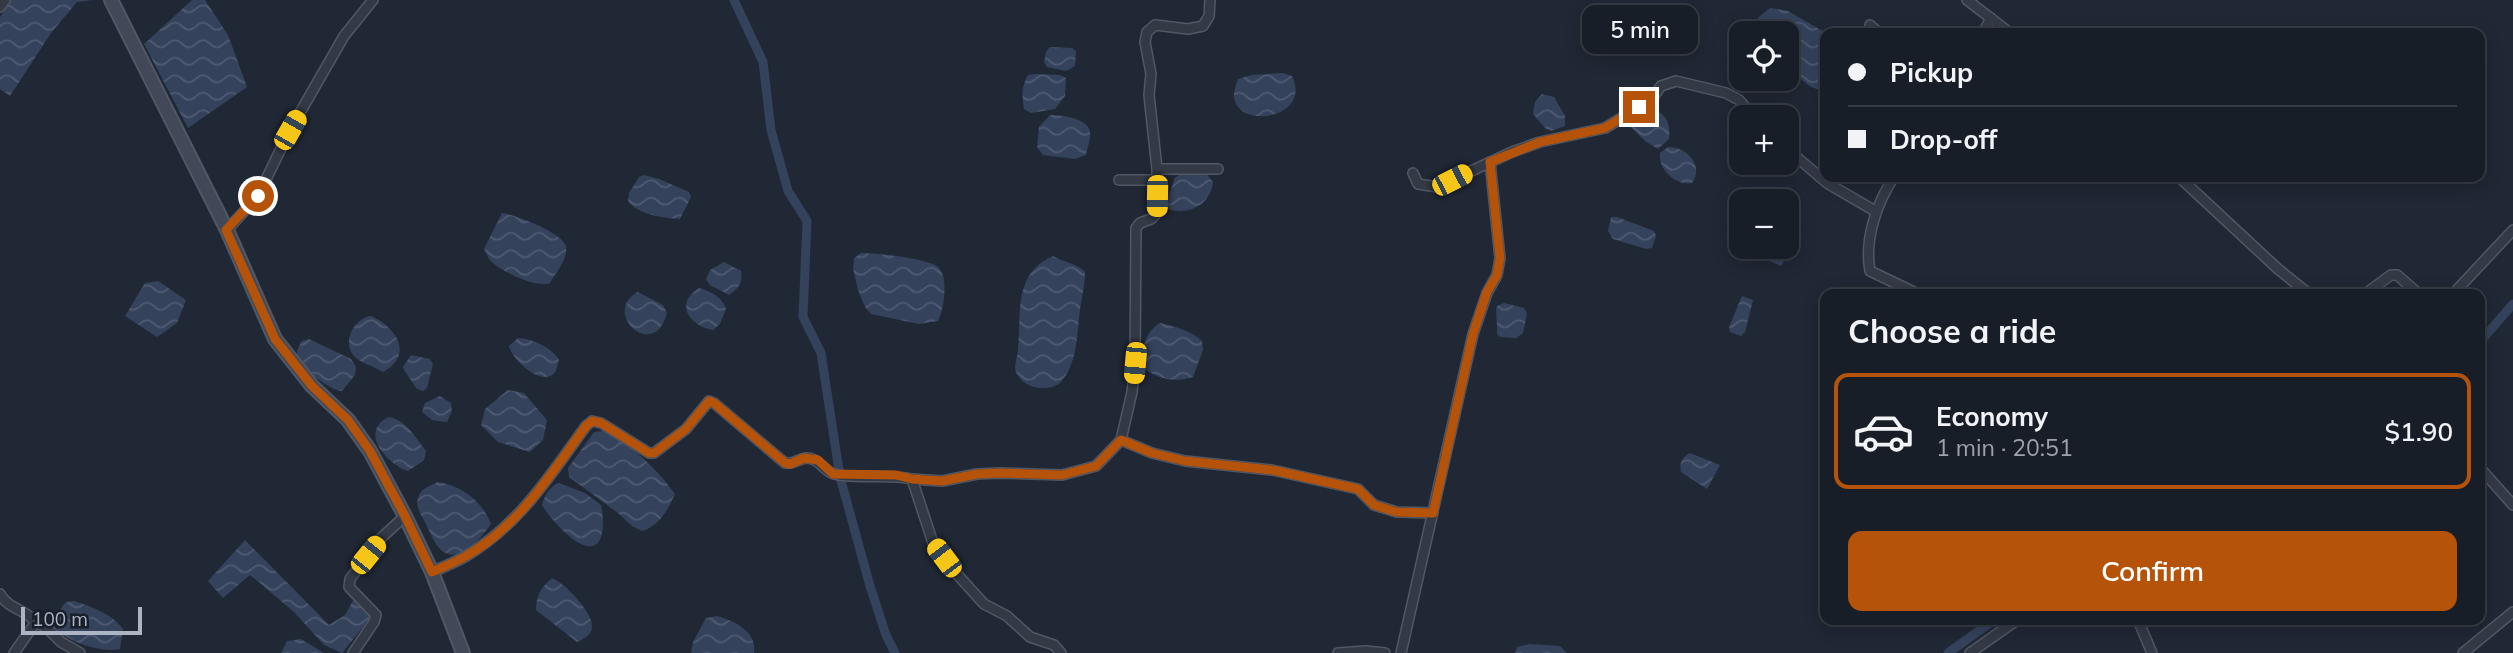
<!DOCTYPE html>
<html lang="en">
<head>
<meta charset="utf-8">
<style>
	:root { --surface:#181e28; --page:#252b34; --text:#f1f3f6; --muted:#9fa2a8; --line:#363c45; --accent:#b45309 }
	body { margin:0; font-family:Mulish,sans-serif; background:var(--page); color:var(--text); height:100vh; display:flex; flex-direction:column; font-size:26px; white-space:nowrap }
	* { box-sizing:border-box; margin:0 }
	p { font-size:23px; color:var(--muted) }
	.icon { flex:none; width:38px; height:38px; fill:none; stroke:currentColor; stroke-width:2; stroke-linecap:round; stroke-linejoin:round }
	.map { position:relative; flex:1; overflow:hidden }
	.details { position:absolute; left:1820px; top:289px; width:665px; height:336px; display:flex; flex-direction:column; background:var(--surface); border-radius:14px; box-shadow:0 4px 18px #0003,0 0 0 2px var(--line) }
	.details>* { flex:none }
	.hud { position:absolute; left:1820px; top:28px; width:665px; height:154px; border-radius:14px; box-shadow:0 4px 18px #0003,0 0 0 2px var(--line); display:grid; align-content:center; height:154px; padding:0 28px; background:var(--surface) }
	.buttons { position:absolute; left:1729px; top:21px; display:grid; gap:14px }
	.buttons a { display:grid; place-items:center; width:70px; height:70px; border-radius:14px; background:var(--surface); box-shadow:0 4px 18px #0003,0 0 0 2px var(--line); font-size:35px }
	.scale { position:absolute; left:21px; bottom:18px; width:121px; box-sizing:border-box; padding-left:7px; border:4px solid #adb4c3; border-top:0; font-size:19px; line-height:24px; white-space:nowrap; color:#adb4c3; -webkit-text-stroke:5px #191f2a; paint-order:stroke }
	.end { position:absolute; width:32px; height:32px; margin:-16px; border:9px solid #b45309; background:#fff; box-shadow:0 0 0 4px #fff }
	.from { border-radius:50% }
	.bubble { position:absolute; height:49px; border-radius:14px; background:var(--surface); box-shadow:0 4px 18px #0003,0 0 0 2px var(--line); font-size:23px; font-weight:600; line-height:49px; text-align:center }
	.car { position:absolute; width:21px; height:42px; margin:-21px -10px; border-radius:9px; box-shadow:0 0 5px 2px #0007; background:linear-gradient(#f5c518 24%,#345 0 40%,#f5c518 0 76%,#345 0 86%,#f5c518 0) }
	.hud b { display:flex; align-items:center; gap:24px; height:66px; font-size:26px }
	.hud b+b { border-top:2px solid var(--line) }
	.hud i { width:18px; height:18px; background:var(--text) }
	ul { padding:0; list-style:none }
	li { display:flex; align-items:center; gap:21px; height:116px; margin:0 14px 10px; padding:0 14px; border:4px solid var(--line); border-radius:14px }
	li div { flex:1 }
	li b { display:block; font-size:26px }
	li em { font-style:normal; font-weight:600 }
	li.on { border-color:var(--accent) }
	li>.icon { width:63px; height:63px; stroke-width:1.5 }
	h2 { padding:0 28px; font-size:32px; line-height:84px }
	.action { display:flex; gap:14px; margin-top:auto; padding:14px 28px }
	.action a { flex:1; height:80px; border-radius:14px; background:var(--accent); color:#fff; font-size:28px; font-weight:600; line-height:80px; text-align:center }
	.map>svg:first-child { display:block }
</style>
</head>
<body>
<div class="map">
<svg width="2513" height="653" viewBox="0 0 2513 653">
	<defs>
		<pattern id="water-waves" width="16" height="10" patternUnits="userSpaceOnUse" patternTransform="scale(1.75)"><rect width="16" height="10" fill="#34425c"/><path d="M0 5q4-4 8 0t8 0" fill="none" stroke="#4f5b72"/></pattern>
	</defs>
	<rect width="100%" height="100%" fill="#202835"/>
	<g fill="url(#water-waves)">
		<polygon points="11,0 93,0 77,2 51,33 10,96 0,89 0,17"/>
		<polygon points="192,0 205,0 228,35 247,87 188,128 144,44"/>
		<path d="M1770 8 1788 11 1826 33 1825 91C1800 86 1806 78 1787 68V33H1746L1748 26Z"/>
		<polygon points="1050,47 1072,48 1076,51 1075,66 1066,71 1047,67 1044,62 1046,52"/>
		<path d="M1283 73 1292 76C1312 117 1243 129 1235 101 1232 93 1236 86 1238 79L1252 75Z"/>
		<path d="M1036 74 1060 75 1066 78 1065 96 1055 109 1031 113 1024 109C1022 97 1021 87 1028 75Z"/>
		<polygon points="1542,94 1554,97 1565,116 1565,126 1551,131 1546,129 1533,114 1535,102"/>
		<path d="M1647 107C1665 112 1671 121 1669 139L1658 149 1645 141 1630 126 1629 119Z"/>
		<path d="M1050 115C1061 115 1088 118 1090 132 1091 139 1087 148 1086 155L1075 159 1043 155 1037 147 1039 127Z"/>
		<path d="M1668 147C1688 147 1704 166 1692 183 1676 186 1658 170 1660 153Z"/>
		<path d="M1184 171 1206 173 1213 182C1211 204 1189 216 1168 209L1166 202 1175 178Z"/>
		<path d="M644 175 659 179 689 192 691 197 680 219C664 218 638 215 628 201L629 193 639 177Z"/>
		<path d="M502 213C515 215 564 233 566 247 568 259 555 274 550 283 537 289 497 270 489 259 487 256 486 252 484 249Z"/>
		<polygon points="1611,217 1617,217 1654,231 1656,236 1652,248 1646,249 1613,239 1608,231"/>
		<polygon points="1787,238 1794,243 1781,266 1763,258 1767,247 1787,247"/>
		<path d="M861 253C876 253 927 258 938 267 949 277 944 309 938 321L919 324 871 314 865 307 858 290 853 268 854 258Z"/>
		<path d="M1053 256C1063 262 1078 264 1085 272 1085 285 1082 296 1080 309 1077 332 1078 363 1061 382 1056 387 1049 388 1042 388 1032 388 1024 384 1018 376 1012 368 1017 360 1018 350 1022 315 1012 274 1053 256Z"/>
		<path d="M724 262 741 271C743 283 739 288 729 295L710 285 706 279 710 270Z"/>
		<polygon points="158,281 186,300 177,323 157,337 125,316 145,283"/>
		<path d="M699 288C712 292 721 296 726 309L720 324 713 330C689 326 674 303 699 288Z"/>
		<path d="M638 292 663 305 667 313C654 363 600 312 638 292Z"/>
		<polygon points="1742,296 1753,300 1745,332 1741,336 1730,332 1729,327"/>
		<path d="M1504 303 1524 308 1527 313 1523 333 1516 338 1500 337 1497 334C1498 326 1495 312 1497 306Z"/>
		<path d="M371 316C396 327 415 355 383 372 374 366 359 363 353 355 342 340 355 318 371 316Z"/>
		<path d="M1160 323C1174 326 1192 331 1202 341L1203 350 1193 377C1175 383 1153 379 1140 364 1142 349 1145 332 1160 323Z"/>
		<path d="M518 338C533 339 551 347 559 360 557 366 557 372 552 375 538 384 512 359 509 346Z"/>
		<path d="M309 339 351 359 356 367 355 375 342 391C331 391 300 368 297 357 296 350 299 346 302 341Z"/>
		<polygon points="411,355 430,359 433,364 427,388 423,391 417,389 404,370 403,367"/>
		<polygon points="508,390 524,393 547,420 543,440 530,452 498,442 481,425 485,409"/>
		<polygon points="440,396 451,403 452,411 447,422 432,420 422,412 425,403"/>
		<path d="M389 417C406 420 416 438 426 451L424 460 408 471C387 464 358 431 389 417Z"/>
		<path d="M604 431C630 443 658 470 675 494 668 510 659 526 642 531L632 526 618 513 569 477 568 468 594 432Z"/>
		<path d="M1690 453 1720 465 1707 489 1681 472C1679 463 1682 457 1690 453Z"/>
		<path d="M438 482C462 486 482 501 491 524 481 538 458 568 439 548 434 542 429 531 426 524 422 516 415 507 418 498 420 489 429 486 438 482Z"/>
		<path d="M559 483 585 493 601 505C604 518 607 556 581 544 569 539 549 517 542 505 544 496 550 486 559 483Z"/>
		<polygon points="245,540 329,625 345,615 355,597 372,616 342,653 324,645 293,611 250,575 223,598 208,581"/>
		<path d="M552 578C565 583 592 612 592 626 592 635 584 639 577 642L536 610C536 595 541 588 552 578Z"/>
		<path d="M74 601C92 607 111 613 123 629L120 649C101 653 73 643 58 631 56 619 58 610 66 602Z"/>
		<path d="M717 616C734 621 757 631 754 653H691L693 642 706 618Z"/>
		<polygon points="301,639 324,653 281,653 287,641"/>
		<polygon points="1529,644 1560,646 1567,653 1515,653 1517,647"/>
	</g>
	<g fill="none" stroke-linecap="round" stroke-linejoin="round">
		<g stroke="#34425c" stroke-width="9">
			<polyline points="734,0 763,62 771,130 788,191 807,221 803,317 821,353 840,477 870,586 886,635 895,653"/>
			<polyline points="2480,342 2513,304"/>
			<polyline points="1948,653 1994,620"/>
		</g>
		<defs>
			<g id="street">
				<polyline points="1210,0 1209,16 1203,26 1188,29 1155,25 1147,32 1145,42 1151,74 1149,95 1157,169 1157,213 1151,219 1140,223 1136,228 1135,363 1132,392 1121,440 1152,453 1185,461 1272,470 1358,489 1374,505 1397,512 1433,513"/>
				<polyline points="1967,0 2010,33"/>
				<polyline points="0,7 5,0"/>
				<polyline points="1870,25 1879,33"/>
				<polyline points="1983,33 1991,18"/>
				<polyline points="1787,149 1827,183 1875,211"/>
				<polyline points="1157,169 1218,169"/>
				<polyline points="1413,173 1418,184 1437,187 1512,152 1540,142 1605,128 1650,101 1661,86 1676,81 1726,93 1739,100 1754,117"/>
				<path d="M1894 177C1877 202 1864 240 1870 271L1918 294"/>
				<polyline points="2179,177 2278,269 2309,294"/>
				<polyline points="1119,180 1157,180"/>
				<polyline points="227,230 258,196 290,130 344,36 373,0"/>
				<polyline points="2365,294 2391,275 2397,275 2419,294"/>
				<polyline points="2453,294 2513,230"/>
				<polyline points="2480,468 2513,505"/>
				<polyline points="912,479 942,481 977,474 1000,473 1062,475 1096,466 1121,440"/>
				<path d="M432 572C443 567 456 562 466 556 519 525 551 474 586 426L592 421 601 423 649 453H654L686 429 709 401 714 403 785 463C793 465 798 459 806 458 820 458 823 471 834 474 856 480 886 473 912 479L933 543 955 572 984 604 1007 616 1030 637 1054 645 1061 653"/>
				<path d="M0 594C7 608 26 610 36 622"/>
				<polyline points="2138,620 2152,653"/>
				<polyline points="14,653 36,622 47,628 61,642 80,653"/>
				<polyline points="353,653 374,622 376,615 349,587 350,579 380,539 405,516"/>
				<polyline points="1338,653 1366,651 1385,653"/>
				<polyline points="1401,653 1473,334 1487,293 1497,275 1500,258 1490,162"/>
				<polyline points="1970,653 2017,620"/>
				<polyline points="2463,653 2513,612"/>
			</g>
			<polyline id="secondary" points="111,0 227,230 275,339 312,386 348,420 370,451 405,516 432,572 463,653"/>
		</defs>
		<use href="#street" stroke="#515764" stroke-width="12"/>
		<use href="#secondary" stroke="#515764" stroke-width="16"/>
		<use href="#street" stroke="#333a46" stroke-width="9"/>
		<use href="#secondary" stroke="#414958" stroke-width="12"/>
	</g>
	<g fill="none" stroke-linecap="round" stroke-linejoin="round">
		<path stroke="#b45309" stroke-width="9" d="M258 196 226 230 275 339 312 386 348 420 370 451 405 516 432 572C443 567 456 562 466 556 519 526 551 474 586 426L592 421 601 423 649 453H654L686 429 709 401 714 403 785 463 790 464 804 458 818 460 833 474 896 475 912 479 942 481 977 474 1000 473 1062 475 1096 466 1121 440 1152 453 1185 461 1272 470 1358 489 1374 505 1396 512 1433 513 1473 334 1487 292 1497 275 1500 258 1490 162 1540 142 1605 128 1639 107"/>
	</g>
</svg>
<div class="buttons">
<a><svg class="icon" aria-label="locate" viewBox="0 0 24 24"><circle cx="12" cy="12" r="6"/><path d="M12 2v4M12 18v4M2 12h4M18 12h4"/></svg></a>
<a>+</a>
<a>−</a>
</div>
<div class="scale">100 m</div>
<i class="end from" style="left:258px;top:196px"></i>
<i class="end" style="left:1639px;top:107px"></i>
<div class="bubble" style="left:1582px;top:5px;width:116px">5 min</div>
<i class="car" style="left:290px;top:130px;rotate:30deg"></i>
<i class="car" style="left:1452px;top:180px;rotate:63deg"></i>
<i class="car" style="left:1157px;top:196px;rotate:181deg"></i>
<i class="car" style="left:1135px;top:363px;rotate:185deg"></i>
<i class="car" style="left:368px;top:555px;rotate:39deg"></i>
<i class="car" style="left:944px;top:558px;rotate:323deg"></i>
<div class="hud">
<b><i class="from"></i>Pickup</b>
<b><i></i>Drop-off</b>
</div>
<section class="details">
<h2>Choose a ride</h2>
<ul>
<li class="on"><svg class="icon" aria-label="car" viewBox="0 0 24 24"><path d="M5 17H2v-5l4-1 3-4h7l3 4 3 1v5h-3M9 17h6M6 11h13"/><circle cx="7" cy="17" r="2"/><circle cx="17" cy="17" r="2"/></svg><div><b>Economy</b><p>1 min · 20:51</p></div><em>$1.90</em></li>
</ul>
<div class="action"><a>Confirm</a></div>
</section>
</div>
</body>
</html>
